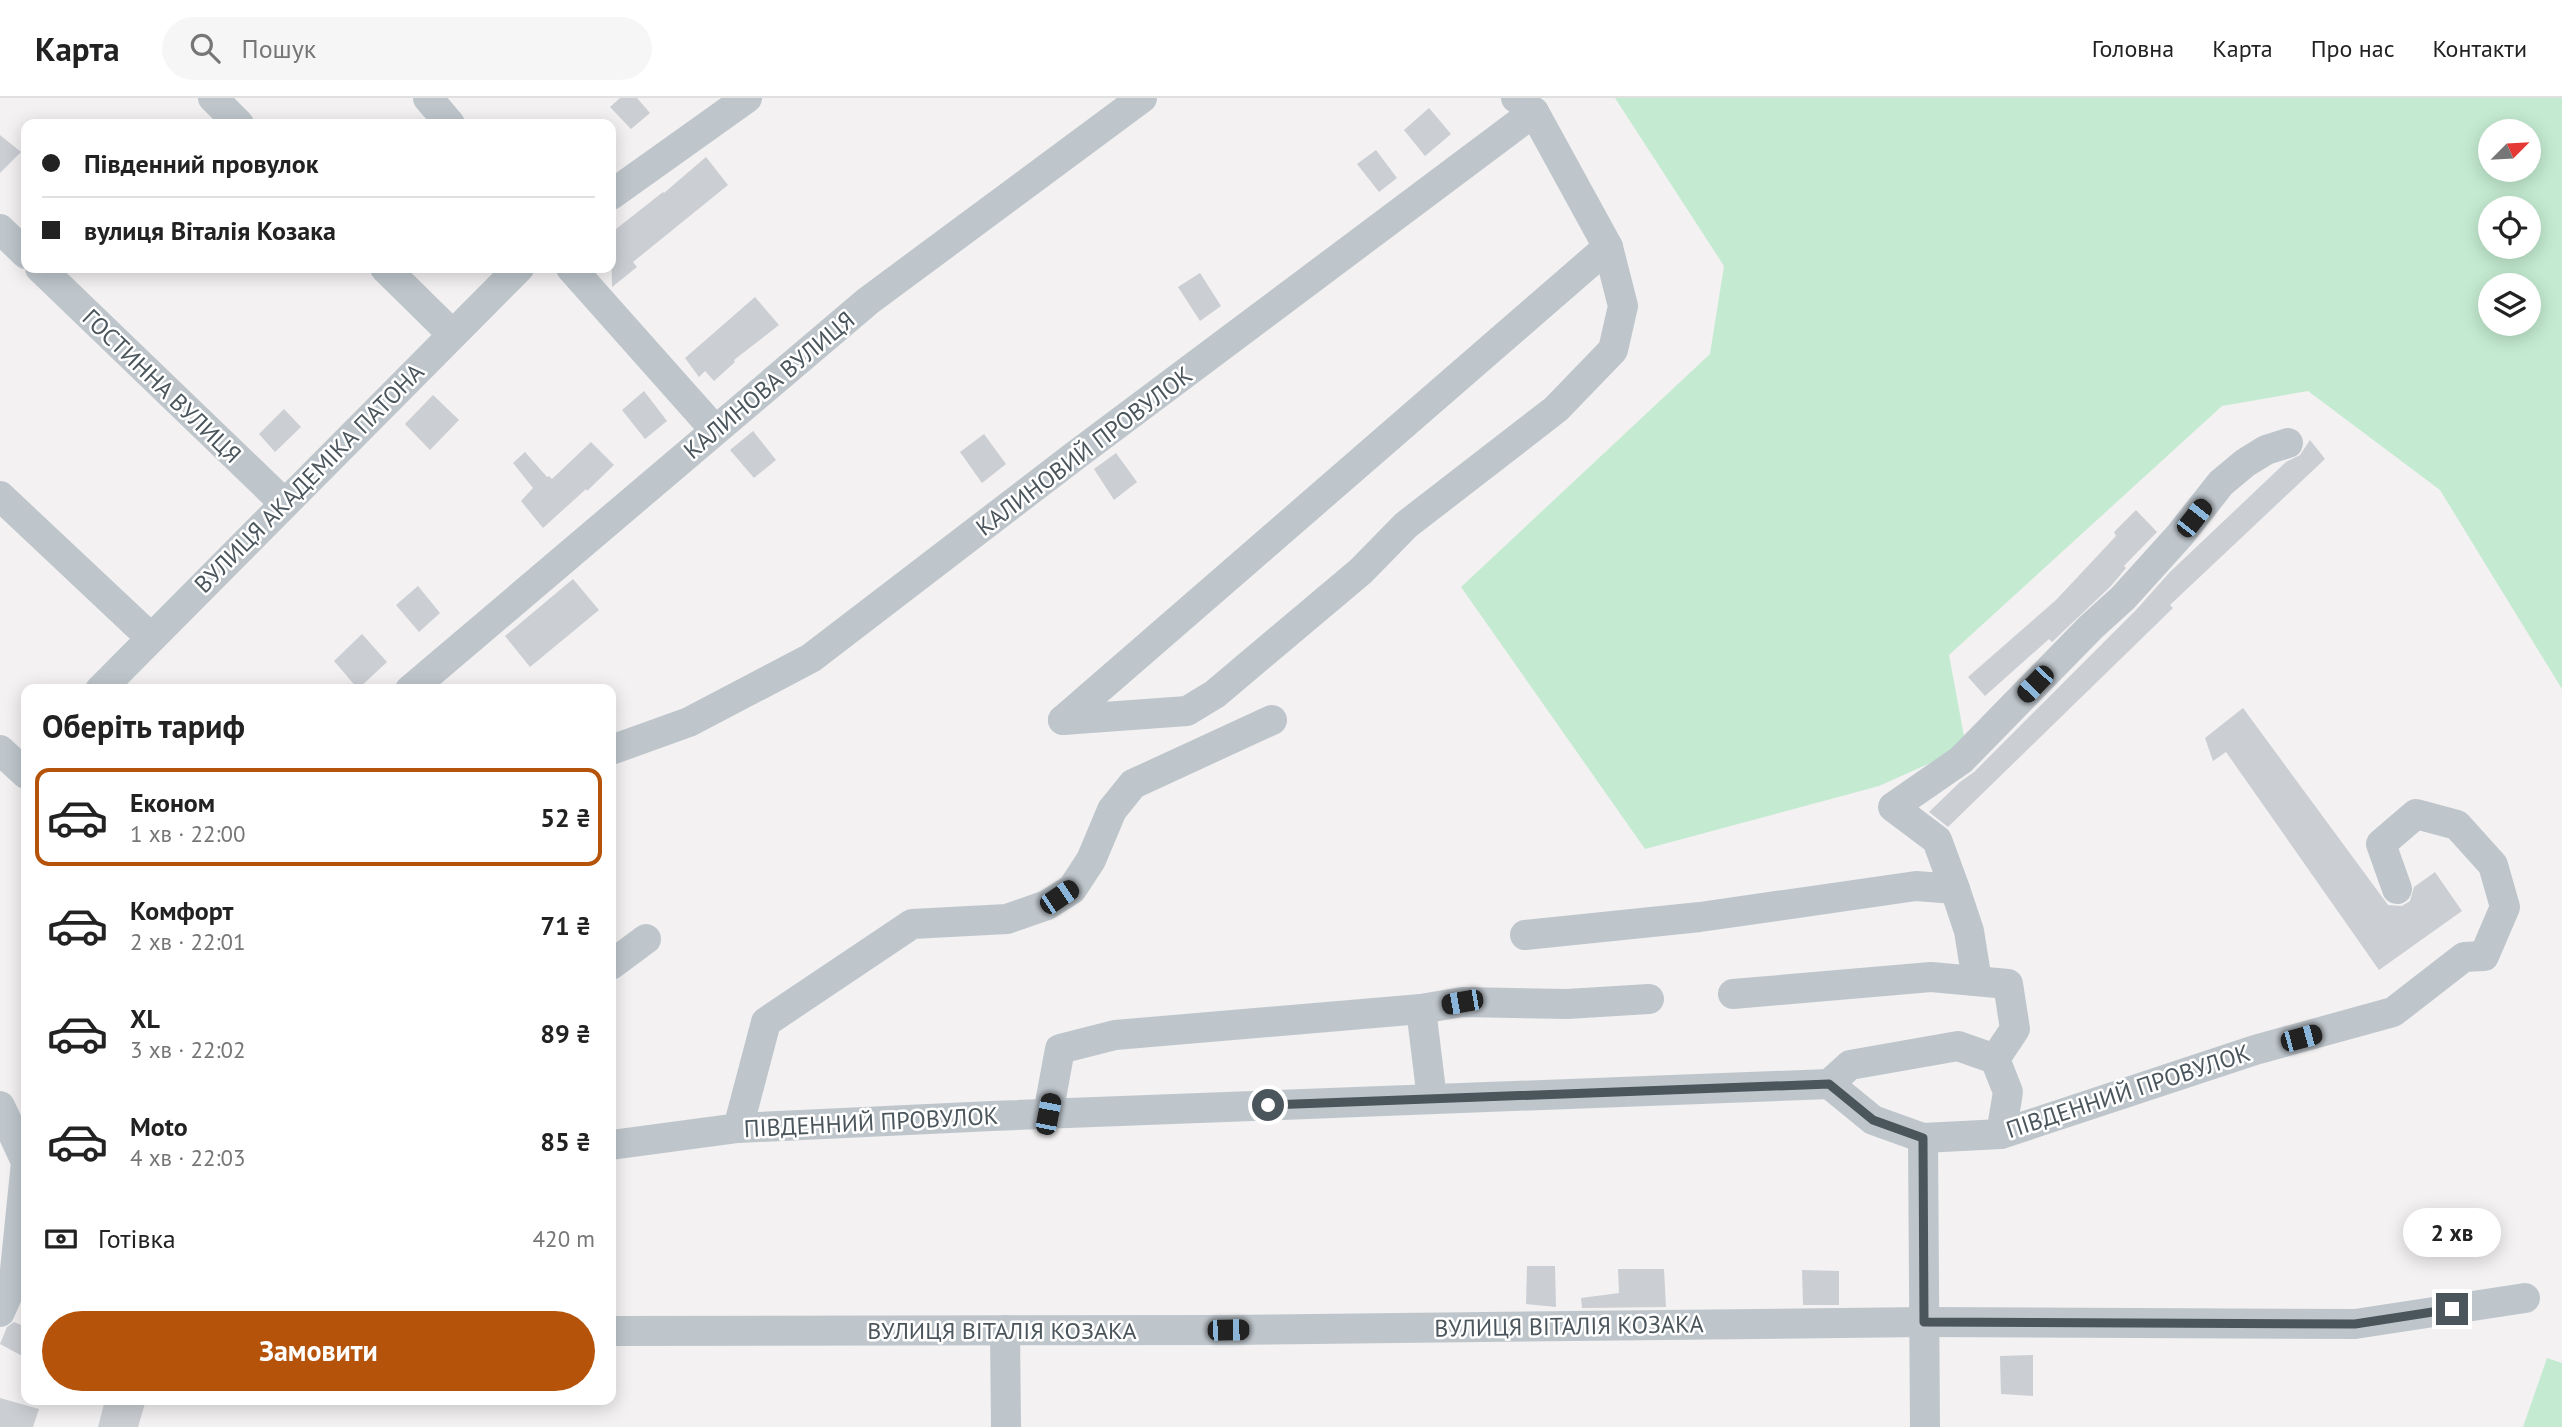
<!DOCTYPE html>
<html lang="uk">
<head>
<meta charset="utf-8">
<style>
	:root { --surface:#fff; --page:#f6f6f6; --text:#222; --muted:#767676; --line:#e0e0e0; --accent:#b45309 }
	body { margin:0; font-family:"PT Sans",sans-serif; background:var(--page); color:var(--text); height:100vh; display:flex; flex-direction:column; font-size:26px; white-space:nowrap }
	* { box-sizing:border-box; margin:0 }
	p { font-size:23px; color:var(--muted) }
	.icon { flex:none; width:38px; height:38px; fill:none; stroke:currentColor; stroke-width:2; stroke-linecap:round; stroke-linejoin:round }
	.map { position:relative; flex:1; overflow:hidden }
	.drawer { position:absolute; left:21px; top:586px; width:595px; height:721px; display:flex; flex-direction:column; background:var(--surface); border-radius:14px; box-shadow:0 4px 18px #0003 }
	.drawer>* { flex:none }
	.top-card { position:absolute; left:21px; top:21px; width:595px; height:154px; border-radius:14px; box-shadow:0 4px 18px #0003; display:grid; align-content:center; height:154px; padding:0 21px; background:var(--surface) }
	.needle { width:46px; rotate:66deg }
	.buttons { position:absolute; left:2478px; top:21px; display:grid; gap:14px }
	.buttons a { display:grid; place-items:center; width:63px; height:63px; border-radius:50%; background:var(--surface); box-shadow:0 4px 18px #0003; font-size:35px }
	.end { position:absolute; width:32px; height:32px; margin:-16px; border:9px solid #4a555c; background:#fff; box-shadow:0 0 0 4px #fff }
	.from { border-radius:50% }
	.bubble { position:absolute; height:49px; border-radius:24px; background:var(--surface); box-shadow:0 4px 18px #0003; font-size:23px; font-weight:700; line-height:49px; text-align:center }
	.car { position:absolute; width:21px; height:42px; margin:-21px -10px; border-radius:9px; box-shadow:0 0 5px 2px #0007; background:linear-gradient(#222 24%,#8ab4d8 0 40%,#222 0 76%,#8ab4d8 0 86%,#222 0) }
	.top-card b { display:flex; align-items:center; gap:24px; height:66px; font-size:26px }
	.top-card b+b { border-top:2px solid var(--line) }
	.top-card i { width:18px; height:18px; background:var(--text) }
	ul { padding:0; list-style:none }
	li { display:flex; align-items:center; gap:21px; height:98px; margin:0 14px 10px; padding:0 7px; border:4px solid transparent; border-radius:14px }
	li div { flex:1 }
	li b { display:block; font-size:26px }
	li em { font-style:normal; font-weight:700 }
	li.selected { border-color:var(--accent) }
	li>.icon { width:63px; height:63px; stroke-width:1.5 }
	h2 { padding:0 21px; font-size:32px; line-height:84px }
	.pay { display:flex; align-items:center; gap:18px; height:77px; padding:0 21px; font-size:26px }
	.pay p { margin-inline-start:auto }
	.action { display:flex; gap:14px; margin-top:auto; padding:14px 21px }
	.action a { flex:1; height:80px; border-radius:42px; background:var(--accent); color:#fff; font-size:28px; font-weight:700; line-height:80px; text-align:center }
	header { display:flex; align-items:center; gap:42px; box-sizing:border-box; height:98px; padding:0 35px; background:var(--surface); border-bottom:2px solid var(--line) }
	header strong { font-size:33px }
	nav { display:flex; gap:38px; margin-inline-start:auto; font-size:24px }
	.search { width:490px; height:63px; background:var(--page); display:flex; align-items:center; gap:18px; box-sizing:border-box; padding:0 24px; border-radius:38px; color:var(--muted); font-size:26px }
	.map>svg:first-child { display:block }
</style>
</head>
<body>
<header>
<strong>Карта</strong>
<div class="search"><svg class="icon" aria-label="search" viewBox="0 0 24 24"><circle cx="10" cy="10" r="6"/><path d="M15 15l6 6"/></svg>Пошук</div>
<nav><a>Головна</a><a>Карта</a><a>Про нас</a><a>Контакти</a></nav>
</header>
<div class="map">
<svg width="2562" height="1329" viewBox="0 0 2562 1329">
	<rect width="100%" height="100%" fill="#f3f1f1"/>
	<g fill="#c4ebd1" fill-rule="evenodd">
		<path d="M1615 0H2562V591L2440 392 2308 293 2222 308 1949 557 1966 649 1879 688 1645 751 1461 489 1710 256 1724 168ZM2490 33H2529V72H2490ZM2490 110H2529V149H2490ZM2490 187H2529V226H2490Z"/>
		<polygon points="2547,1260 2562,1265 2562,1329 2523,1329"/>
	</g>
	<g fill="#cbced3">
		<polygon points="620,0 637,0 650,15 631,31 610,9"/>
		<polygon points="1429,10 1451,36 1425,58 1404,32"/>
		<polygon points="0,37 21,54 0,75"/>
		<polygon points="1376,52 1397,80 1379,94 1357,66"/>
		<polygon points="706,59 728,87 633,164 637,169 612,189 611,135 663,94 664,95"/>
		<polygon points="1200,175 1221,208 1200,223 1178,189"/>
		<polygon points="755,199 779,227 734,262 735,264 714,283 705,273 699,279 685,260"/>
		<polygon points="644,293 667,323 645,341 622,312"/>
		<polygon points="433,297 459,322 430,352 405,326"/>
		<polygon points="284,311 301,329 275,354 259,336"/>
		<polygon points="753,333 776,362 754,380 730,352"/>
		<polygon points="984,336 1006,366 982,385 960,354"/>
		<polygon points="2310,342 2325,361 2170,507 2173,510 1948,729 1929,714 1960,684 1974,674 2136,512 2170,474 2286,364 2300,357"/>
		<polygon points="591,344 614,367 587,393 586,391 543,430 521,403 533,390 513,365 525,354 547,379 549,378 552,381"/>
		<polygon points="1116,355 1137,384 1114,402 1094,371"/>
		<polygon points="2136,412 2157,434 2124,468 2126,470 2111,488 2052,544 2049,541 1985,598 1968,579 2056,502 2116,438 2114,434"/>
		<polygon points="573,481 599,512 530,569 505,538"/>
		<polygon points="418,488 440,515 419,534 396,507"/>
		<polygon points="362,536 387,564 358,591 334,563"/>
		<polygon points="2243,610 2388,807 2402,808 2410,803 2414,789 2435,774 2462,813 2379,872 2226,654 2213,663 2205,640"/>
		<polygon points="1527,1168 1555,1168 1556,1209 1526,1206"/>
		<polygon points="1618,1171 1664,1171 1666,1209 1582,1210 1581,1200 1619,1195"/>
		<polygon points="1802,1172 1839,1173 1839,1207 1803,1207"/>
		<polygon points="14,1224 26,1229 26,1260 0,1246 7,1229"/>
		<polygon points="2033,1257 2033,1298 2001,1296 2000,1258"/>
		<polygon points="0,1300 39,1311 33,1329 0,1329"/>
		<polygon points="105,1302 146,1302 138,1329 98,1329"/>
	</g>
	<g fill="none" stroke-linecap="round" stroke-linejoin="round">
		<g stroke="#bec6cc" stroke-width="30">
			<polyline points="213,0 239,26"/>
			<polyline points="428,0 450,26"/>
			<polyline points="611,97 747,0"/>
			<polyline points="0,131 26,156"/>
			<polyline points="40,170 284,405"/>
			<polyline points="385,170 452,236"/>
			<polyline points="571,170 715,332"/>
			<polyline points="0,398 151,540"/>
			<polyline points="100,592 519,170"/>
			<polyline points="410,592 868,203 1142,0"/>
			<polyline points="1063,622 1608,149 1534,14 1516,0"/>
			<polyline points="1063,622 1187,613 1215,596 1361,473 1406,427 1556,311 1613,252 1623,208 1608,149"/>
			<polyline points="0,652 26,676"/>
			<polyline points="611,652 689,624 811,560 1072,360 1534,14"/>
			<polyline points="1955,791 1937,742 1893,709 1961,662 2091,529 2123,500 2180,437 2221,385 2245,365 2266,352 2288,345"/>
			<polyline points="1525,837 1700,819 1916,788 1955,791 1969,833 1977,883"/>
			<polyline points="611,867 646,841"/>
			<polyline points="1733,896 1931,879 2008,886 2015,931 1995,961"/>
			<polyline points="1421,911 1462,904 1567,906 1649,901"/>
			<polyline points="1829,986 1850,967 1958,948 1995,961 2008,994 2001,1036"/>
			<polyline points="0,1008 26,1064 14,1182 0,1214"/>
			<polyline points="1048,1016 1060,951 1115,937 1421,911 1432,1001"/>
			<polyline points="738,1030 766,924 912,826 1007,821 1047,807 1072,791 1091,762 1112,712 1133,686 1272,622"/>
			<polyline points="1923,1040 1925,1329"/>
			<polyline points="611,1047 738,1030 992,1018 1829,986 1873,1022 1923,1040 2001,1036 2255,952 2393,914 2464,859 2484,858 2505,809 2493,767 2457,727 2416,716 2381,746 2397,791"/>
			<polyline points="1005,1232 1006,1329"/>
			<polyline points="611,1233 1229,1232 1924,1224 2355,1226 2525,1200"/>
		</g>
	</g>
	<g fill="none" stroke-linecap="round" stroke-linejoin="round">
		<polyline stroke="#4a555c" stroke-width="9" points="1268,1007 1829,986 1873,1022 1923,1040 1924,1224 2355,1226 2452,1211"/>
	</g>
	<g text-anchor="middle" dominant-baseline="central" stroke-width="5" stroke-linejoin="round" paint-order="stroke">
		<g font-size="24" fill="#4a555c" stroke="#fff">
			<text transform="translate(769 287) rotate(-40)">КАЛИНОВА ВУЛИЦЯ</text>
			<text transform="translate(162 288) rotate(44)">ГОСТИННА ВУЛИЦЯ</text>
			<text transform="translate(1084 353) rotate(-37)">КАЛИНОВИЙ ПРОВУЛОК</text>
			<text transform="translate(309 380) rotate(-45)">ВУЛИЦЯ АКАДЕМІКА ПАТОНА</text>
			<text transform="translate(2128 993) rotate(-18)">ПІВДЕННИЙ ПРОВУЛОК</text>
			<text transform="translate(871 1024) rotate(-3)">ПІВДЕННИЙ ПРОВУЛОК</text>
			<text transform="translate(1569 1228) rotate(-1)">ВУЛИЦЯ ВІТАЛІЯ КОЗАКА</text>
			<text x="1002" y="1232">ВУЛИЦЯ ВІТАЛІЯ КОЗАКА</text>
		</g>
	</g>
</svg>
<div class="buttons">
<a><svg class="needle" viewBox="-14 -14 28 28"><path d="M0-13l5 13h-10z" fill="#e53935"/><path d="M0 13l5-13h-10z" fill="#767676"/></svg></a>
<a><svg class="icon" aria-label="locate" viewBox="0 0 24 24"><circle cx="12" cy="12" r="6"/><path d="M12 2v4M12 18v4M2 12h4M18 12h4"/></svg></a>
<a><svg class="icon" aria-label="layers" viewBox="0 0 24 24"><path d="M12 4l9 5-9 5-9-5zM3 14l9 5 9-5"/></svg></a>
</div>
<i class="end from" style="left:1268px;top:1007px"></i>
<i class="end" style="left:2452px;top:1211px"></i>
<div class="bubble" style="left:2403px;top:1110px;width:98px">2 хв</div>
<i class="car" style="left:2194px;top:420px;rotate:38deg"></i>
<i class="car" style="left:2035px;top:586px;rotate:224deg"></i>
<i class="car" style="left:1059px;top:799px;rotate:56deg"></i>
<i class="car" style="left:1462px;top:904px;rotate:260deg"></i>
<i class="car" style="left:2301px;top:940px;rotate:75deg"></i>
<i class="car" style="left:1048px;top:1016px;rotate:11deg"></i>
<i class="car" style="left:1228px;top:1232px;rotate:89deg"></i>
<div class="top-card">
<b><i class="from"></i>Південний провулок</b>
<b><i></i>вулиця Віталія Козака</b>
</div>
<section class="drawer">
<h2>Оберіть тариф</h2>
<ul>
<li class="selected"><svg class="icon" aria-label="car" viewBox="0 0 24 24"><path d="M5 17H2v-5l4-1 3-4h7l3 4 3 1v5h-3M9 17h6M6 11h13"/><circle cx="7" cy="17" r="2"/><circle cx="17" cy="17" r="2"/></svg><div><b>Економ</b><p>1 хв · 22:00</p></div><em>52 ₴</em></li>
<li><svg class="icon" aria-label="car" viewBox="0 0 24 24"><path d="M5 17H2v-5l4-1 3-4h7l3 4 3 1v5h-3M9 17h6M6 11h13"/><circle cx="7" cy="17" r="2"/><circle cx="17" cy="17" r="2"/></svg><div><b>Комфорт</b><p>2 хв · 22:01</p></div><em>71 ₴</em></li>
<li><svg class="icon" aria-label="car" viewBox="0 0 24 24"><path d="M5 17H2v-5l4-1 3-4h7l3 4 3 1v5h-3M9 17h6M6 11h13"/><circle cx="7" cy="17" r="2"/><circle cx="17" cy="17" r="2"/></svg><div><b>XL</b><p>3 хв · 22:02</p></div><em>89 ₴</em></li>
<li><svg class="icon" aria-label="car" viewBox="0 0 24 24"><path d="M5 17H2v-5l4-1 3-4h7l3 4 3 1v5h-3M9 17h6M6 11h13"/><circle cx="7" cy="17" r="2"/><circle cx="17" cy="17" r="2"/></svg><div><b>Moto</b><p>4 хв · 22:03</p></div><em>85 ₴</em></li>
</ul>
<div class="pay"><svg class="icon" aria-label="cash" viewBox="0 0 24 24"><path d="M3 7h18v10H3z"/><circle cx="12" cy="12" r="2"/></svg>Готівка<p>420 m</p></div>
<div class="action"><a>Замовити</a></div>
</section>
</div>
</body>
</html>
